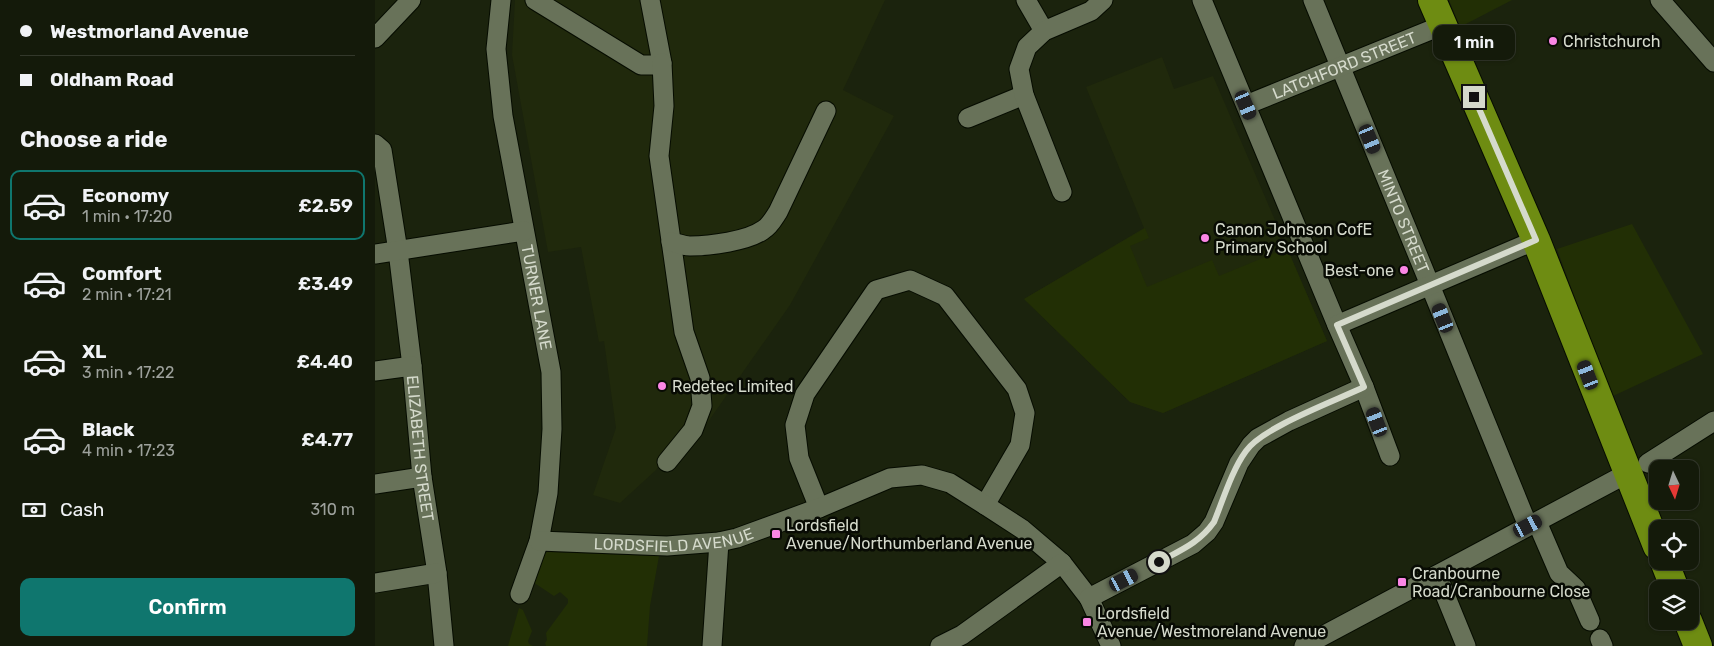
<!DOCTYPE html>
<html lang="en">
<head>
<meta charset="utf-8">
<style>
	:root { --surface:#141a0a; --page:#212718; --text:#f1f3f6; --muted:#9da19c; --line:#33382b; --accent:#0f766e }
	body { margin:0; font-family:Rubik,sans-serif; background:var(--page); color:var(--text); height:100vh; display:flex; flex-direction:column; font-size:19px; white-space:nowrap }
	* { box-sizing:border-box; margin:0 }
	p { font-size:16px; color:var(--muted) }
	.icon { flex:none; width:28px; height:28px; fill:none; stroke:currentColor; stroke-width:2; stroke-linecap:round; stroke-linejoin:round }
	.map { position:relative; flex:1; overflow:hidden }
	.drawer { display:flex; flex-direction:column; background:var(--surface); width:375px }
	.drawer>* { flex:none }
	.banner { display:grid; align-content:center; height:110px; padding:0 20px; background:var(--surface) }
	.needle { width:32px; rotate:176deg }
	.controls { position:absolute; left:1274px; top:460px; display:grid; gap:10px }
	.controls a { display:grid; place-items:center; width:50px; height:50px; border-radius:10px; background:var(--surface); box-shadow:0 1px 4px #0004,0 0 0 1px var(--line); font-size:25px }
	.end { position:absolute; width:22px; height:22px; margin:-11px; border:6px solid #d5dacc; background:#111; box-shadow:0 0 0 2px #111 }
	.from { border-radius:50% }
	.bubble { position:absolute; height:35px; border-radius:10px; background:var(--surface); box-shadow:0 1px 4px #0004,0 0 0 1px var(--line); font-size:16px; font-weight:600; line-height:35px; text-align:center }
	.car { position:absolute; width:15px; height:30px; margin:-15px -8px; border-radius:6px; box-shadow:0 0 4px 1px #0007; background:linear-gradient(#222 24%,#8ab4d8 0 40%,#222 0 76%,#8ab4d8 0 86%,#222 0) }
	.banner b { display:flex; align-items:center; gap:18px; height:48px; font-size:19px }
	.banner b+b { border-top:1px solid var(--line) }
	.banner i { width:12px; height:12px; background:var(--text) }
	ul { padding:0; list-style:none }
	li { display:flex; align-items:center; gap:15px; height:70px; margin:0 10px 8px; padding:0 10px; border:2px solid transparent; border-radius:10px }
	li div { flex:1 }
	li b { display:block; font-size:19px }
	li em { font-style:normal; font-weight:600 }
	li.active { border-color:var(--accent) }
	li>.icon { width:45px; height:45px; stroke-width:1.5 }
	h2 { padding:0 20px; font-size:22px; line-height:60px }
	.pay { display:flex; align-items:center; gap:12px; height:55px; padding:0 20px; font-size:19px }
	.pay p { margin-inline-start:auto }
	.button { display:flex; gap:10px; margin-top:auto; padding:10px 20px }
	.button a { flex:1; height:58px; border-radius:10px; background:var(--accent); color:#fff; font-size:20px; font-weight:600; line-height:58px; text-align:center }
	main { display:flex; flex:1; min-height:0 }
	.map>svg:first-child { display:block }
</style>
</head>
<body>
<main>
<section class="drawer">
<div class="banner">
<b><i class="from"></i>Westmorland Avenue</b>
<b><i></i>Oldham Road</b>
</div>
<h2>Choose a ride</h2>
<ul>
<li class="active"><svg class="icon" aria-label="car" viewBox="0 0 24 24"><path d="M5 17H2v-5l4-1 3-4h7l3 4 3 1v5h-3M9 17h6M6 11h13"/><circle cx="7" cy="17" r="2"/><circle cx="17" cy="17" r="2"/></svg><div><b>Economy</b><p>1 min · 17:20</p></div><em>£2.59</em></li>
<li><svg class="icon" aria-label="car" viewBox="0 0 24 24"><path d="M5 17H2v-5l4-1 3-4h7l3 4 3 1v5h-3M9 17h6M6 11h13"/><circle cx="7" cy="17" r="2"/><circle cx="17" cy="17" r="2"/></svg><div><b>Comfort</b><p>2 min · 17:21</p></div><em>£3.49</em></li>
<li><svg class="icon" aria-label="car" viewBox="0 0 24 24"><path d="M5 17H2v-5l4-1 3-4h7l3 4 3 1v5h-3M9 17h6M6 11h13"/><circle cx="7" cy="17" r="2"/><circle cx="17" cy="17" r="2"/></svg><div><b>XL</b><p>3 min · 17:22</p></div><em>£4.40</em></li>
<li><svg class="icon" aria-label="car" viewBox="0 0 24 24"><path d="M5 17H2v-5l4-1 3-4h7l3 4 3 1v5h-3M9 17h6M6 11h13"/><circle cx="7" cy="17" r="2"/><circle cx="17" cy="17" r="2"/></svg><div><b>Black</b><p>4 min · 17:23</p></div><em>£4.77</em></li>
</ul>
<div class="pay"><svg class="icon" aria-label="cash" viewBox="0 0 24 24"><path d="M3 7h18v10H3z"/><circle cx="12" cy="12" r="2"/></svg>Cash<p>310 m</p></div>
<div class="button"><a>Confirm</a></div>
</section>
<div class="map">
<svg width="1339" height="646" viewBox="0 0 1339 646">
	<rect width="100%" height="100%" fill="#1b230d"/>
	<g fill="#20290c">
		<polygon points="140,0 510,0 468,90 519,116 415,305 321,439 286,463 281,470 245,503 218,495 241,428 229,341 224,342 206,247 173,252 137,55"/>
		<polygon points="787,57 799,89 838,76 952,341 788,413 755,402 649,299 769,228 711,87"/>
	</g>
	<g fill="#222f05">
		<polygon points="1074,0 1137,0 1085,27"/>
		<polygon points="1257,224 1328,354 1236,397 1182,249"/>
		<polygon points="770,228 774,238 755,246 772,287 837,260 844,276 912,248 952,341 788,413 755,402 649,299"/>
		<polygon points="172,552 284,556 275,606 272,646 171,646 170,643 172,640 171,633 193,603 193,599 185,592 179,596 158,582 165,557"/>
		<polygon points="144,608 148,610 157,631 153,641 154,644 158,646 133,646"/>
	</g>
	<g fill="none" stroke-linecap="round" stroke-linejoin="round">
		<defs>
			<g id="minor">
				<path id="s1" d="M126 0 121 49 128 116 176 372 177 429 173 493 164 541 145 594"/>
				<polyline points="160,0 266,65 281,65 287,63 275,0"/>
				<polyline points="651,0 669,31"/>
				<polyline points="827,0 962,325 989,387 1015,456"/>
				<path id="s2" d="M938 0 1055 285 1153 526"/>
				<polyline points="1285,0 1339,62"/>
				<polyline points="0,38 36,0"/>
				<polyline points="287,63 289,106 284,156 309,332 325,378 327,406 318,430 292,462"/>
				<path id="s3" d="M871 105 1068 25"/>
				<polyline points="593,118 649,95"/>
				<path id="s4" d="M0 144 7 150 23 251 37 366 47 477 62 573 69 646"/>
				<polyline points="687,192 649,95 644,69 652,47 669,31 716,11 728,0"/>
				<path d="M296 242C302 243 309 246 315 246 335 246 373 241 388 230 395 226 399 218 403 212L451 111"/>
				<polyline points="0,254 149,231"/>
				<polyline points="962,325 1161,240"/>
				<polyline points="0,371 37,366"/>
				<polyline points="1273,463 1339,421"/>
				<polyline points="0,484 47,477"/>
				<polyline points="444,508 424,458 420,425 430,394 501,290 535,280 570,296 642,389 650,413 645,445 610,505"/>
				<polyline points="1162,522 1184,573 1201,589 1215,621"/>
				<path id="s5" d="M164 541 292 546 344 542 362 538 444 508 515 478 547 475 575 483 610 505 647 529 687 563 714 598 736 646"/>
				<polyline points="1062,575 1091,646"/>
				<polyline points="0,583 62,573"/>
				<polyline points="714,598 818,544 832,532 839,522 864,463 876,445 883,438 914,421 989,387"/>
				<polyline points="1225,639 1228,646"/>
				<polyline points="337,646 344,542"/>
				<polyline points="565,646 587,635 687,563"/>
				<polyline points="929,646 1253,473"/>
			</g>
			<g id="trunk">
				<polyline points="1057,0 1161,240 1282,546"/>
				<polyline points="1289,561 1300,589"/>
				<polyline points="1313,621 1323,646"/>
			</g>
		</defs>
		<use href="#minor" stroke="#060c00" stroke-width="21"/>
		<use href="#trunk" stroke="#060c00" stroke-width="30"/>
		<use href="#minor" stroke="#687259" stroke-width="19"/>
		<use href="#trunk" stroke="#6e8c12" stroke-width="28"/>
	</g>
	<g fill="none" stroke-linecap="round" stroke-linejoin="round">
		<path stroke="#d5dacc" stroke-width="6" d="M784 562C806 550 824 543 839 522 848 500 857 470 871 451 888 427 960 401 989 387L962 325 1161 240 1099 97"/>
	</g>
	<g fill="#fb86e5" stroke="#080b04" stroke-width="2">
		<circle cx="1178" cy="41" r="5"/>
		<circle cx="830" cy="238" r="5"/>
		<circle cx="1029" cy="270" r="5"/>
		<circle cx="287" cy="386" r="5"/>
		<rect x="396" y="529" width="10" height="10" rx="2.5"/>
		<rect x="1022" y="577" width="10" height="10" rx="2.5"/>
		<rect x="707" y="617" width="10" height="10" rx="2.5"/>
	</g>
	<g text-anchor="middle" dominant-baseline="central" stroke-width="5" stroke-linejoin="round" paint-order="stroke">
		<g font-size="16" fill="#d5dacc" stroke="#080b04" text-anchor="start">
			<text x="1188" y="41">Christchurch</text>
			<text x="840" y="229">Canon Johnson CofE<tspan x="840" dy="18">Primary School</tspan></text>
			<text x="1019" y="270" text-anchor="end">Best-one</text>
			<text x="297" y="386">Redetec Limited</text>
			<text x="411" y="525">Lordsfield<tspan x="411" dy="18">Avenue/Northumberland Avenue</tspan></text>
			<text x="1037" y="573">Cranbourne<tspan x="1037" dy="18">Road/Cranbourne Close</tspan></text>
			<text x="722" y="613">Lordsfield<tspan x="722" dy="18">Avenue/Westmoreland Avenue</tspan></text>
		</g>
		<g font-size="16" fill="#d5dacc" stroke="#080b04">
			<text stroke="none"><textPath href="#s3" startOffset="106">LATCHFORD STREET</textPath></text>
			<text stroke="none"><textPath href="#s2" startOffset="239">MINTO STREET</textPath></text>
			<text stroke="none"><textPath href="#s1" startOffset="301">TURNER LANE</textPath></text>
			<text stroke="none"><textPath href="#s4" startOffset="310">ELIZABETH STREET</textPath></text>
			<text stroke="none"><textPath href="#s5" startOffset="135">LORDSFIELD AVENUE</textPath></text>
		</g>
	</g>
</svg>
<div class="controls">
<a><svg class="needle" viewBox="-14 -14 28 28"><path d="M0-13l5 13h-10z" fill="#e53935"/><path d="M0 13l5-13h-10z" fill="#9da19c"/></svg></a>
<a><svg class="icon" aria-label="locate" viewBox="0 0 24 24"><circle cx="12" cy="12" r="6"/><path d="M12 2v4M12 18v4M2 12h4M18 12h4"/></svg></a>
<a><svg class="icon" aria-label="layers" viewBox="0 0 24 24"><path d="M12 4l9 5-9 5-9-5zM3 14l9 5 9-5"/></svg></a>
</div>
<i class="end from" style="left:784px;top:562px"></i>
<i class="end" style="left:1099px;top:97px"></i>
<div class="bubble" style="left:1058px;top:25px;width:82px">1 min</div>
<i class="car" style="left:871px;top:105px;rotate:157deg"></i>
<i class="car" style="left:995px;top:139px;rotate:157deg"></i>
<i class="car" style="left:1068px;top:318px;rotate:338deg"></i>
<i class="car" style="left:1213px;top:375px;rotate:339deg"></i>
<i class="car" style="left:1002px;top:422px;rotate:339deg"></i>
<i class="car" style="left:1153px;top:526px;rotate:63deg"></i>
<i class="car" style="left:749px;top:580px;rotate:63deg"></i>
</div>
</main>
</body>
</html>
